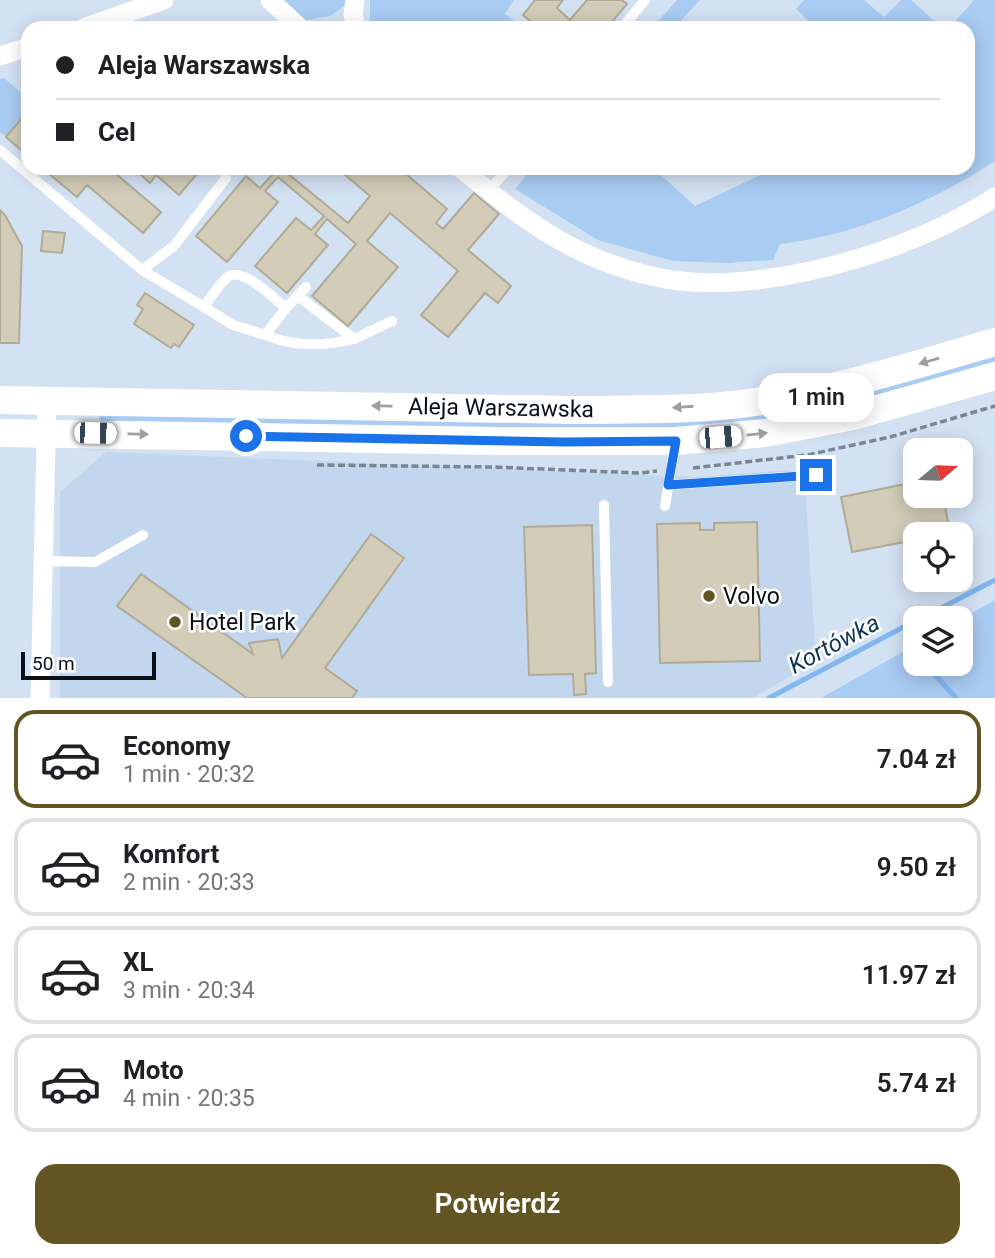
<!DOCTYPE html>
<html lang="pl">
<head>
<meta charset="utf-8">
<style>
	:root { --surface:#fff; --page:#f2f2f2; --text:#202124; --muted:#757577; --line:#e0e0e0; --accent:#635522 }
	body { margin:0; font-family:Roboto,sans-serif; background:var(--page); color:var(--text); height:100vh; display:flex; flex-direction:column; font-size:26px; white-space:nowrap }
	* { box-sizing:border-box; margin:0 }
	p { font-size:23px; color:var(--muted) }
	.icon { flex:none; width:38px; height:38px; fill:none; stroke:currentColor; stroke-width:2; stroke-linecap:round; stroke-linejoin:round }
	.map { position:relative; height:698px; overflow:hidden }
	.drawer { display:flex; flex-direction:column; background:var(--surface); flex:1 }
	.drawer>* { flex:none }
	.top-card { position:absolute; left:21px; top:21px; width:954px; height:154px; border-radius:21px; box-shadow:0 4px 18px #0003; display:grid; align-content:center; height:154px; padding:0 35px; background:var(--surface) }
	.needle { width:46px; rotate:71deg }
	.controls { position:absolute; left:903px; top:438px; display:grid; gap:14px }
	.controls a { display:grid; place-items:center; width:70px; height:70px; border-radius:14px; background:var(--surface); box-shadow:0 4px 18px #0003; font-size:35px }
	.scale { position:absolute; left:21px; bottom:18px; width:135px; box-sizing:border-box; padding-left:7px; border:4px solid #0b1016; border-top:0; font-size:19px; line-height:24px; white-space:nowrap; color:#0b1016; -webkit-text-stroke:5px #fff; paint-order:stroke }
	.end { position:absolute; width:32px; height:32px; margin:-16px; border:9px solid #1a73e8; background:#fff; box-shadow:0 0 0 4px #fff }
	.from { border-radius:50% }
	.bubble { position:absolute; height:49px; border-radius:21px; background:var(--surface); box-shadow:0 4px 18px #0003; font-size:23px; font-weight:600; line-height:49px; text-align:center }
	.car { position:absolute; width:21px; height:42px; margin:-21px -10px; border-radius:9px; box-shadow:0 0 5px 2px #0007; background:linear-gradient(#fff 24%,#345 0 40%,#fff 0 76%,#345 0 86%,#fff 0) }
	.top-card b { display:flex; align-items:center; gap:24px; height:66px; font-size:26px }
	.top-card b+b { border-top:2px solid var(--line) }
	.top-card i { width:18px; height:18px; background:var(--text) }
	ul { padding:12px 0 0; list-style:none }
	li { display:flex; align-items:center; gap:21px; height:98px; margin:0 14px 10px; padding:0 21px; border:4px solid var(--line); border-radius:21px }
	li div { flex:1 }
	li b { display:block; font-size:26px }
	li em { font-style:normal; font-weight:600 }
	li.active { border-color:var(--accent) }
	li>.icon { width:63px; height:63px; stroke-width:1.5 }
	.cta { display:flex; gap:14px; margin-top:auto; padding:14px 35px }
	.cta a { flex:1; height:80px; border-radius:21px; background:var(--accent); color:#fff; font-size:28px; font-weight:600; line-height:80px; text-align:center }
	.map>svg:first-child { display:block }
</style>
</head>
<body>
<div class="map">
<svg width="995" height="698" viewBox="0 0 995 698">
	<rect width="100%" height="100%" fill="#d3e2f3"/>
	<polygon fill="#c2d7ed" points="106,452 696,477 804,469 816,661 753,698 60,698 60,492"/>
	<g fill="#a9ccf3">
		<polygon points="280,0 350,0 349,3 330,16 301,21"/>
		<polygon points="370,0 514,0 505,14 524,28 370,28"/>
		<polygon points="677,0 700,0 674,28 652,28"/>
		<polygon points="804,0 864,0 884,17 901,0 911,0 942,28 816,28 796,9"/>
		<path d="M974 0H995V161C930 203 857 235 780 244L773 260 728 263 673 261 598 240 515 189 532 168H653L695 206 775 168H968V28H949Z"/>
		<polygon points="4,78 28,99 28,111 6,137 0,132 0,79"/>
		<polygon points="995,354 995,366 937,383 785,418 646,431 102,421 99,418 99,411 646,420"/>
		<polygon points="995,600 995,698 821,698 915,645 915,663 961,663 961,619"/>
	</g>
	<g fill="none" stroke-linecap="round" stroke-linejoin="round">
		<g stroke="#81b6f1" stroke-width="5">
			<polyline points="922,618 995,580"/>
			<polyline points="936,676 956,698"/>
			<polyline points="769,698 915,621"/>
		</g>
	</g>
	<g fill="#d2ccb8" stroke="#b0ab97" stroke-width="2">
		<polygon points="535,0 563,0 557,8 570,20 587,0 622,0 627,4 607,28 553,28 545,22 539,28 523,15"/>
		<polygon points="28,111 28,156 6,137"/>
		<polygon points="42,168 109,168 161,212 143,233 87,185 77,197"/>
		<polygon points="133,168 202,168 179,195 156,175 150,183"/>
		<polygon points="268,168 289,168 286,172 348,223 370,196 337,168 399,168 447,209 436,223 443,229 474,193 499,214 468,250 511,286 498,303 485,293 448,337 421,315 458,271 390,213 367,241 398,267 348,326 312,296 356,244 327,219 315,234 328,245 287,293 255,266 296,218 311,230 324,216 278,177 265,191 278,202 227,262 196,236 246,176 260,188 274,173"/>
		<polygon points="0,210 5,215 22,246 19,343 0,343"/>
		<polygon points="43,231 65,233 62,253 41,251"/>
		<polygon points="145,293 194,325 179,347 174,344 171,348 134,324 143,309 137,305"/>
		<polygon points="915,482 915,495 943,495 950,533 915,534 915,540 852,552 841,497"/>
		<polygon points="757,522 760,661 660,663 657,524 700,523 700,530 714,530 714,523"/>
		<polygon points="592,525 596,673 585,674 586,694 574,695 573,674 529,675 524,527"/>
		<polygon points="371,534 404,558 325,668 357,691 352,698 247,698 117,606 141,574 253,654 249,643 278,639 282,658"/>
	</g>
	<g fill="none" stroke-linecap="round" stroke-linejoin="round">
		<g stroke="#7b8592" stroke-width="3.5" stroke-dasharray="7 3.5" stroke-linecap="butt">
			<polyline points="317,465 493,467 640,473 657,471"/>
			<polyline points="693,468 807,455 890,437 995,406"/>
		</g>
		<g stroke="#fff" stroke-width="10">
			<polyline points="622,28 645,0"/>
			<polyline points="0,150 142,270 174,246 226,178"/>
			<polyline points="488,191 509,168"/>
			<path d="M142 270 204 307C211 298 219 283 229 276 244 268 274 298 286 308L265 335 233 325 204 307"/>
			<polyline points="298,296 354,339 392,321"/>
			<polyline points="286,308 306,287"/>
			<path d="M265 335C294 347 325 346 354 339"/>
			<polyline points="668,485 816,475"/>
			<polyline points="604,505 608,682"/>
			<polyline points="665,506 675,444"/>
			<polyline points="43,561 95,562 143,535"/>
		</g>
		<g stroke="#fff" stroke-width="19">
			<polyline points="270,0 300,28"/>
			<polyline points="355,0 353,14 356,28"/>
			<polyline points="83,28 164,0"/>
			<polyline points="0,56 28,47"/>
			<path d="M460 168C503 203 550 241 603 261 626 270 655 278 680 281 776 291 915 250 995 197"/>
			<polyline points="40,698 47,401"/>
		</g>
		<g stroke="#fff" stroke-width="28">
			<path d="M0 400 574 410C634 409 697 411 756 402 838 389 916 365 995 342"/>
			<polyline points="0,433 497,441 676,441 765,433 853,416 995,376"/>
		</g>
	</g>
	<defs><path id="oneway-solid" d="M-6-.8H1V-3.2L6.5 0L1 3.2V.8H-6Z" transform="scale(1.75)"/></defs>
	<g fill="#9d9fa2">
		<use href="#oneway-solid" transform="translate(929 361) rotate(164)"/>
		<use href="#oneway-solid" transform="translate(382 406) rotate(-179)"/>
		<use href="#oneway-solid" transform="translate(683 407) rotate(176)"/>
		<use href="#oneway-solid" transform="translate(138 434) rotate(1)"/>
		<use href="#oneway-solid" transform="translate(757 434) rotate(-6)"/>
	</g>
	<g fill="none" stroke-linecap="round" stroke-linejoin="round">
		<polyline stroke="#1a73e8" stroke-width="9" points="246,436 564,442 676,441 668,485 816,475"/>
	</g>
	<g fill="#635522" stroke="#fff" stroke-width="2.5">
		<circle cx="709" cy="596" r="7"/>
		<circle cx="175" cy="622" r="7"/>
	</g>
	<g text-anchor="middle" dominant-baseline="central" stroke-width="5" stroke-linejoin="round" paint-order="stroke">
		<g font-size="23" fill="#0b1016" stroke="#fff">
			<text transform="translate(501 408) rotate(1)">Aleja Warszawska</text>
		</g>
		<g font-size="23" fill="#0b1016" stroke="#fff" text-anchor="start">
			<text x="723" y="596">Volvo</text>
			<text x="189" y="622">Hotel Park</text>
		</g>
		<g font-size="24" font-style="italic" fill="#11375c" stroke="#fff">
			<text transform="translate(834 644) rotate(-28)">Kortówka</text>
		</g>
	</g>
</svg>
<div class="controls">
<a><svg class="needle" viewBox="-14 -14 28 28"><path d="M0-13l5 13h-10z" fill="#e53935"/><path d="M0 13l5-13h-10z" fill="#757577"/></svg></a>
<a><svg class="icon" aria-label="locate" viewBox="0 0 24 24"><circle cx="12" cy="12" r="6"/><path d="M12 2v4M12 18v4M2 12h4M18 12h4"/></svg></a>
<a><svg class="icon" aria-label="layers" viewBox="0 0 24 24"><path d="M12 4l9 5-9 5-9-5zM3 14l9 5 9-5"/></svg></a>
</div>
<div class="scale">50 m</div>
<i class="end from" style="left:246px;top:436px"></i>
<i class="end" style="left:816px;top:475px"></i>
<div class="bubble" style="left:758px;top:373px;width:116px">1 min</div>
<i class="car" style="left:95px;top:433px;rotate:91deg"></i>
<i class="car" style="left:720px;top:437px;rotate:85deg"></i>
<div class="top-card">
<b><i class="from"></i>Aleja Warszawska</b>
<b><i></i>Cel</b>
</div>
</div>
<section class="drawer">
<ul>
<li class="active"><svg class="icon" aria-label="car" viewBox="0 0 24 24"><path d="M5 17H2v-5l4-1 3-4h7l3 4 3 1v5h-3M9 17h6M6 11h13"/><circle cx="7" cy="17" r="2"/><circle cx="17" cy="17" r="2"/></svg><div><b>Economy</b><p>1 min · 20:32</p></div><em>7.04 zł</em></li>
<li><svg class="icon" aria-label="car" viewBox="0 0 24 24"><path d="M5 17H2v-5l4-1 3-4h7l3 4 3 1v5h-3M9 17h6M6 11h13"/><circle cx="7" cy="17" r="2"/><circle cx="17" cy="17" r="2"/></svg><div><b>Komfort</b><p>2 min · 20:33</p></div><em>9.50 zł</em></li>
<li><svg class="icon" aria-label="car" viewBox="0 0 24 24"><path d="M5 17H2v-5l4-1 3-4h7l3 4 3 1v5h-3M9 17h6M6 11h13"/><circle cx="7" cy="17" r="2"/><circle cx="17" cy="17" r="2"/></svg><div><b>XL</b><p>3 min · 20:34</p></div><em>11.97 zł</em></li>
<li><svg class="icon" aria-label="car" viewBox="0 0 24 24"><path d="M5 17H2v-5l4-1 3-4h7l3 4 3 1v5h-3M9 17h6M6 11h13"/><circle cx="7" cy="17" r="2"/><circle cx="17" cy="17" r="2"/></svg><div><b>Moto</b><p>4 min · 20:35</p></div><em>5.74 zł</em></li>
</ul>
<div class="cta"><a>Potwierdź</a></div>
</section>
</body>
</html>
